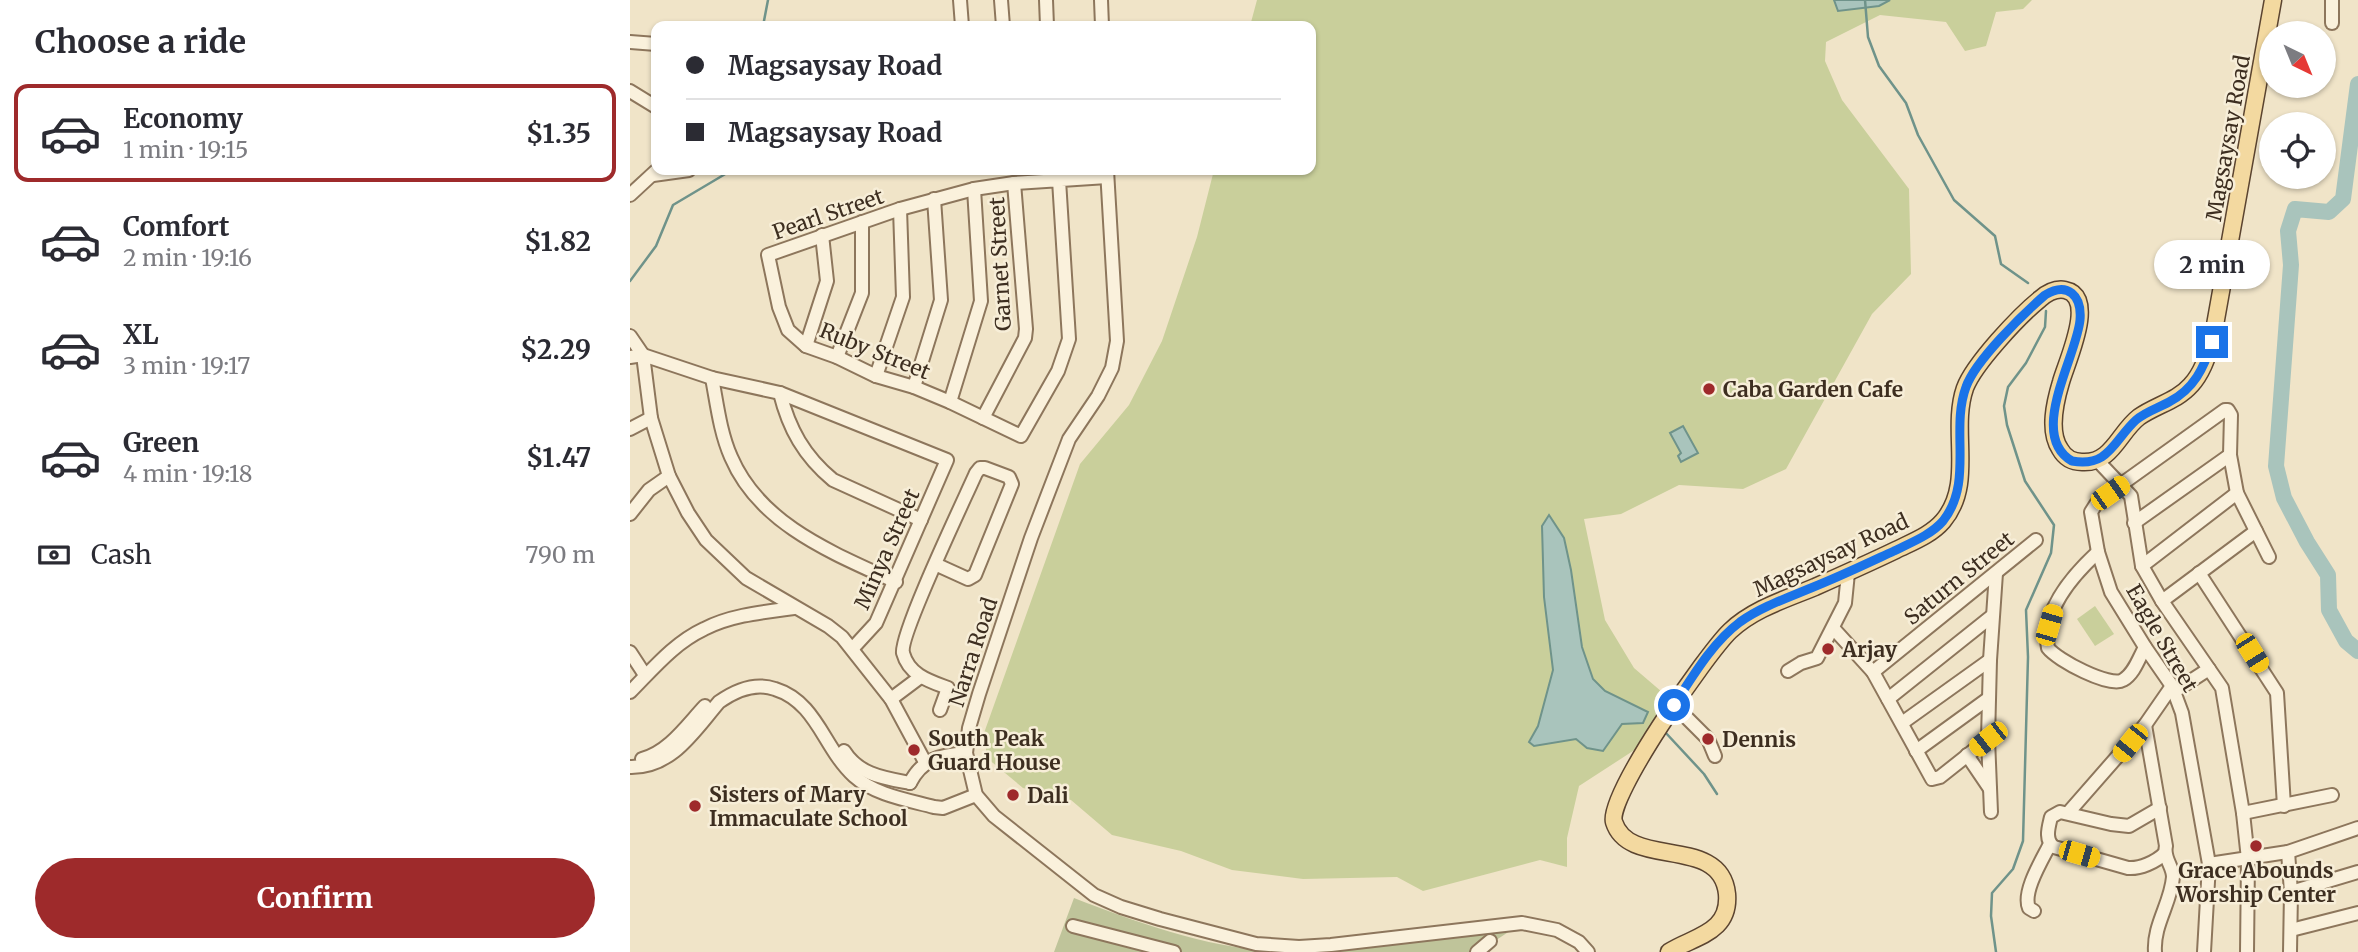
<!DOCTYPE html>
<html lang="en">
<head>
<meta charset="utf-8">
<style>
	:root { --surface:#fff; --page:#f2f2f3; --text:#2b2b33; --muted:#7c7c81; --line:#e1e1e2; --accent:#9e2a2b }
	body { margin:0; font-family:Merriweather,serif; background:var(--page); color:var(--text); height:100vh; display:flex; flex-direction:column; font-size:26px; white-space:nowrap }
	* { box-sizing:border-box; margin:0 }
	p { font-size:23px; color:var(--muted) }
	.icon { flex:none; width:38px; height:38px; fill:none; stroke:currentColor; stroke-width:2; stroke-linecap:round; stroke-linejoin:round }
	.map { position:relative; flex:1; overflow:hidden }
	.details { display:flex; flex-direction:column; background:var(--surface); width:630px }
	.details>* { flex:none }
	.top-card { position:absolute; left:21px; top:21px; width:665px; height:154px; border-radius:14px; box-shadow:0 2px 5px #0004; display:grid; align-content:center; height:154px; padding:0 35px; background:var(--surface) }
	.needle { width:46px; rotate:137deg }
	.tools { position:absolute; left:1629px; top:21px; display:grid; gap:14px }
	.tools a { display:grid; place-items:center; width:77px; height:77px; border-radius:50%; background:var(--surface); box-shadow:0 2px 5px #0004; font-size:35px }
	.end { position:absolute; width:32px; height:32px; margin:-16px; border:9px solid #1a73e8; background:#fff; box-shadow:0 0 0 4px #fff }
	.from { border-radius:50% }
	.bubble { position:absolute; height:49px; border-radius:24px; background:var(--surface); box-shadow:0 2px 5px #0004; font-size:23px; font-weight:700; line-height:49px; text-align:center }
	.car { position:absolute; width:21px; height:42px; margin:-21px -10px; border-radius:9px; box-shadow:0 0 5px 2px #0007; background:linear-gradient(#f5c518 24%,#345 0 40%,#f5c518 0 76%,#345 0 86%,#f5c518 0) }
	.top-card b { display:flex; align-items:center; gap:24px; height:66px; font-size:26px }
	.top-card b+b { border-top:2px solid var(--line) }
	.top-card i { width:18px; height:18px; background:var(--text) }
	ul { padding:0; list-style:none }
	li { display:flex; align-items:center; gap:21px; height:98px; margin:0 14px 10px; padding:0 21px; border:4px solid transparent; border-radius:14px }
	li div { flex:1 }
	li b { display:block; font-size:26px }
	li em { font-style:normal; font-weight:700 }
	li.current { border-color:var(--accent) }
	li>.icon { width:63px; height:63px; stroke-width:1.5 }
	h2 { padding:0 35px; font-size:32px; line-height:84px }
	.pay { display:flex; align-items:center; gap:18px; height:77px; padding:0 35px; font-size:26px }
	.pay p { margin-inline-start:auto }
	.button { display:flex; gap:14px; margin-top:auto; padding:14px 35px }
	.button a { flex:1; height:80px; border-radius:42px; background:var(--accent); color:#fff; font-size:28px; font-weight:700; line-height:80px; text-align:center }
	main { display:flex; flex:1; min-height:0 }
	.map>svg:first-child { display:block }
</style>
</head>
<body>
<main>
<section class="details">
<h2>Choose a ride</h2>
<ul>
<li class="current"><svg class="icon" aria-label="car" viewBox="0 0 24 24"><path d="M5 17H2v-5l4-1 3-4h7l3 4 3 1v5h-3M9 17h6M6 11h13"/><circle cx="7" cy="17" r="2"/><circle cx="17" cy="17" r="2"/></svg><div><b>Economy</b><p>1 min · 19:15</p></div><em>$1.35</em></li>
<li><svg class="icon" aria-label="car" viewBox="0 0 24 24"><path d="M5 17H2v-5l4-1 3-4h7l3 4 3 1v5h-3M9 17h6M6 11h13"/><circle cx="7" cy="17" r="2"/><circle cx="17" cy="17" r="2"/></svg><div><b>Comfort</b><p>2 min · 19:16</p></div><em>$1.82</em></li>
<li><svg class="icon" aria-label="car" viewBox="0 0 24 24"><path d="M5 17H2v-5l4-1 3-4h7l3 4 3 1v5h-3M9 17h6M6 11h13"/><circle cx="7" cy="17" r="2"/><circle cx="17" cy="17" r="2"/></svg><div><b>XL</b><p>3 min · 19:17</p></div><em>$2.29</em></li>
<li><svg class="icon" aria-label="car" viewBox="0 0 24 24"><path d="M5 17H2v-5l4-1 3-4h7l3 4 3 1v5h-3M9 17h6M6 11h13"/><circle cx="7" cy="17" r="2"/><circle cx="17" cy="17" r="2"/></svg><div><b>Green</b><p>4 min · 19:18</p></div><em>$1.47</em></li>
</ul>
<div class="pay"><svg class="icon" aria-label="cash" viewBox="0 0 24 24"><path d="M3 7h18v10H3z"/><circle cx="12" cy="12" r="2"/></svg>Cash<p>790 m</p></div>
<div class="button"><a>Confirm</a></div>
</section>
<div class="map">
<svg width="1728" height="952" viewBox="0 0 1728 952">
	<rect width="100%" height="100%" fill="#f0e4c8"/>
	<g fill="#c9cf9b">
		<polygon points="627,0 1402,0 1393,9 1366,12 1356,46 1335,51 1316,22 1250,15 1196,42 1195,61 1212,100 1279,189 1281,274 1242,314 1156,469 1113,489 1049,485 991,514 954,519 975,620 1004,668 1039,698 1006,749 949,786 937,838 937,867 910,860 793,891 767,877 673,879 602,870 551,851 482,835 441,800 393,788 357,758 354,733 450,464 499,405 532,341 567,237 584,170 681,170 681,26 620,26"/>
		<polygon points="1465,606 1484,634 1465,646 1447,619"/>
	</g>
	<g fill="#bfc49a">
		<path d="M444 898C514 925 586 951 660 952H424Z"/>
		<polygon points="886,927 848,952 674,952"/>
	</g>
	<g fill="#a9c4bc" stroke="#6f938a" stroke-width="2">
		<polygon points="1204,0 1260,0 1249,6 1208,11"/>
		<polygon points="1053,426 1068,453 1051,462 1048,456 1051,453 1040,433"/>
		<polygon points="919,515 934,538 941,570 952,647 963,679 975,691 1018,712 1013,723 992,724 973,751 957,748 946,739 904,746 899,742 908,726 923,670 914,597 912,526"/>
	</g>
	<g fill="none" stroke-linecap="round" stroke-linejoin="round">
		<g stroke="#6f938a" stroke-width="2.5">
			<polyline points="1235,0 1238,37 1249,66 1276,103 1288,135 1324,200 1365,236 1371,264 1398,283"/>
			<polyline points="133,26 138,0"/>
			<polyline points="0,281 26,246 43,205 102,170"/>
			<polyline points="1035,732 1074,774 1087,794"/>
			<polyline points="1366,952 1361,916 1362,893 1383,869 1393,841 1398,657 1396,610 1421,553 1424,525 1395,481 1377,425 1374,406 1378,387 1396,363 1415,327 1416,311"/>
		</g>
		<polyline stroke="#a9c4bc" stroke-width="16" points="1728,84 1713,199 1699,212 1665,209 1658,231 1661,265 1646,466 1654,498 1677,542 1698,575 1699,610 1716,641 1728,651"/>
		<defs>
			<g id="minor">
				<polyline points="330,0 332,26"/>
				<polyline points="371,0 373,26"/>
				<polyline points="416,0 417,26"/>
				<polyline points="471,0 472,26"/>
				<polyline points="1702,23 1702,0"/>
				<polyline points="0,42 26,44"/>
				<polyline points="0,91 26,107"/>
				<polyline points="428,170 429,180 439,339 428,371 391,436 320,402 284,387 246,376 207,357 176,346 158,330 149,307 138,255 270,209 344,189 384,183 477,177"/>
				<polyline points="477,170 487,341 482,368 468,396 439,439 401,538 349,694 339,728 336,753 346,795 364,816 464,895 491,907 530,919 626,944 669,947 701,945 892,923 927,930 949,942 958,952"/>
				<polyline points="23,175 59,170"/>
				<polyline points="0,195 27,170"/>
				<polyline points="0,336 13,355 21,418 39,476 58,513 76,540 116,578 198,626 212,637 261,699 295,762"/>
				<polyline points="176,346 197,281 192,235"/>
				<polyline points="0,357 13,355 82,378 150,393 317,460 246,623 223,648"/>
				<polyline points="207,357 232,293 232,222"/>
				<polyline points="246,376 273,297 270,209"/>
				<path d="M82 378C87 404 90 432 101 457 130 525 203 553 266 582"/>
				<polyline points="284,387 311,300 304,199"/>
				<path d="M150 393C159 429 174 456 203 480L291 520"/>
				<polyline points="320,402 351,301 344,189"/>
				<polyline points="353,418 395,338 396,329 384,183"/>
				<polyline points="0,429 21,418"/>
				<polyline points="1467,460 1501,496 1512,566 1532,601 1592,688 1613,813 1618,859 1617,952"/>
				<polyline points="0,514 19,490 39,476"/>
				<polyline points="1504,523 1600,455"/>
				<path d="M1468 552C1443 575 1411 611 1418 648 1427 660 1480 688 1493 680 1504 674 1509 658 1515 647"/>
				<path d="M305 564 338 579 345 575 382 484 379 477 355 468H350L346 473C335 498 269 636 273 653 279 675 299 681 318 688L310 710"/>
				<polyline points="1512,566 1607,493"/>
				<polyline points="1569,573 1647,693 1654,806"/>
				<polyline points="1532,601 1626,531"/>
				<polyline points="1204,629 1243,672 1302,779 1310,777 1358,739"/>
				<polyline points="0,652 15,675"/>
				<polyline points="1158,671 1171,663 1187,658 1215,603 1218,573"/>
				<polyline points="1243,672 1406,540"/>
				<polyline points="1545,691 1579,669"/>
				<path d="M0 692C23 669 44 643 74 629 101 615 134 612 164 608"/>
				<polyline points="261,699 289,678"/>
				<polyline points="1258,699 1362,616"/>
				<polyline points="1044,705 1078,739 1085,756"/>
				<polyline points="1272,723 1360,660"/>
				<path d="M1515 725 1536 846C1533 858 1543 866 1543 877 1541 903 1523 925 1525 952"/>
				<path d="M214 751C229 775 254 778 280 783"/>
				<polyline points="1286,751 1359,698"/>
				<polyline points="1337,755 1360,789"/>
				<path d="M12 759C39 752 57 725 75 706"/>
				<path d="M0 767C42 768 64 731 89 702 106 690 125 682 145 689 187 702 194 749 224 776 245 795 278 800 304 807L313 808 346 795"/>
				<path d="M280 783C292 759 310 755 336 753"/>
				<path d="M1530 808 1499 826 1481 824 1430 812 1421 817C1419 826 1414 840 1424 847L1498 868C1510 869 1526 862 1535 853"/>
				<polyline points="1361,812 1358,739 1360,660 1366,573"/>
				<polyline points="1438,813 1515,725 1542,686"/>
				<polyline points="1613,813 1702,795"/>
				<polyline points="1658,852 1661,892 1660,952"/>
				<polyline points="1579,864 1658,852 1728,828"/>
				<polyline points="1661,892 1728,872"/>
				<path d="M1404 911 1399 908C1392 892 1412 860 1420 844"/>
				<polyline points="443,926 544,952"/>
				<polyline points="1661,930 1728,913"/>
				<polyline points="847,952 860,941"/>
				<polyline points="1574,952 1579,864 1552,713 1542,686 1515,647 1481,592 1468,552 1461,512 1468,501 1595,410 1598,410 1601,415 1600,455 1607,493 1639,557"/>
			</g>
			<path id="major" d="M1039 952C1054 942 1074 938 1087 925 1096 916 1098 906 1097 894 1091 834 999 870 984 822 976 797 1078 652 1100 631 1123 609 1156 599 1185 587 1212 575 1239 563 1266 550 1282 542 1301 535 1313 521 1345 483 1320 431 1335 388 1344 364 1389 316 1410 299 1417 293 1425 288 1435 290 1468 296 1436 363 1431 382 1425 402 1418 431 1430 449 1435 458 1442 462 1452 462 1482 464 1489 432 1509 417 1526 405 1547 401 1561 385 1572 373 1577 357 1582 342L1643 0"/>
		</defs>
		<use href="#minor" stroke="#8d765c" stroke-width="16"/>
		<use href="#major" stroke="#5b4430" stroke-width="19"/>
		<use href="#minor" stroke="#faf1dc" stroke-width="12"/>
		<use href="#major" stroke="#f3d9a0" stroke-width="16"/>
	</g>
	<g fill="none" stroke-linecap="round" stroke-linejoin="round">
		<path stroke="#1a73e8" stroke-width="9" d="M1044 705C1063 676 1082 643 1110 622 1131 607 1157 598 1181 588 1209 577 1236 564 1264 551 1280 543 1301 535 1313 521 1344 482 1320 430 1336 387 1345 361 1393 314 1415 295 1438 281 1452 296 1450 320 1447 356 1397 435 1442 461 1479 468 1484 440 1506 420 1515 412 1528 408 1539 402 1564 389 1574 368 1582 342"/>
	</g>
	<g fill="#9e2a2b" stroke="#f7eed8" stroke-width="2.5">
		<circle cx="1079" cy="389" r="7"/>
		<circle cx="1198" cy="649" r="7"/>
		<circle cx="1078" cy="739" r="7"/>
		<circle cx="284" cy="750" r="7"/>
		<circle cx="383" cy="795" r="7"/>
		<circle cx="65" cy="806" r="7"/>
		<circle cx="1626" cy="846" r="7"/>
	</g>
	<g text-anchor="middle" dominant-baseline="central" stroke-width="5" stroke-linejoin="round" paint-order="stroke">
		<g font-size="21" fill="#3d2e20" stroke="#f7eed8">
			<text transform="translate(1598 138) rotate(-80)">Magsaysay Road</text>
			<text transform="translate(198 214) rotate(-19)">Pearl Street</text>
			<text transform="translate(370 264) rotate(-93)">Garnet Street</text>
			<text transform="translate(245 351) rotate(22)">Ruby Street</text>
			<text transform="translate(257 549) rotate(-66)">Minya Street</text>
			<text transform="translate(1201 555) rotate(-25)">Magsaysay Road</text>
			<text transform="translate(1329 578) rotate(-39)">Saturn Street</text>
			<text transform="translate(1532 638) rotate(60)">Eagle Street</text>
			<text transform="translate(343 652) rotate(-72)">Narra Road</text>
		</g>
		<g font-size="21" font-weight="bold" fill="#3d2e20" stroke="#f7eed8" text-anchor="start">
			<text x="1093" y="389">Caba Garden Cafe</text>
			<text x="1212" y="649">Arjay</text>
			<text x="298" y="738">South Peak<tspan x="298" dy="24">Guard House</tspan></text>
			<text x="1092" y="739">Dennis</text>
			<text x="79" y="794">Sisters of Mary<tspan x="79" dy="24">Immaculate School</tspan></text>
			<text x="397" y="795">Dali</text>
			<text x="1626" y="870" text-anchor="middle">Grace Abounds<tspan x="1626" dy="24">Worship Center</tspan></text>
		</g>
	</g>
</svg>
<div class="tools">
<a><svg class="needle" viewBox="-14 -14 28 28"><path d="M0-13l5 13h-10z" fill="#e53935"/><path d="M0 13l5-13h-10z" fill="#7c7c81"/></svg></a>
<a><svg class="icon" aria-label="locate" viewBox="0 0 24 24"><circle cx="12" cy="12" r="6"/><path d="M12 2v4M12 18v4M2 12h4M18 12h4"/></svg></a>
</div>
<i class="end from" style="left:1044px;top:705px"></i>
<i class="end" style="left:1582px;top:342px"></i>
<div class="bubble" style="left:1524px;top:240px;width:116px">2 min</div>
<i class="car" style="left:1480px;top:493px;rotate:55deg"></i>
<i class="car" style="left:1419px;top:625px;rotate:16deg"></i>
<i class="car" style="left:1622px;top:653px;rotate:148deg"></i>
<i class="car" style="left:1358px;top:739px;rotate:232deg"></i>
<i class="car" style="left:1500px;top:743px;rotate:219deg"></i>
<i class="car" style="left:1449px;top:854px;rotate:106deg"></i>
<div class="top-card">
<b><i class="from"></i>Magsaysay Road</b>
<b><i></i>Magsaysay Road</b>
</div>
</div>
</main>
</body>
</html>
